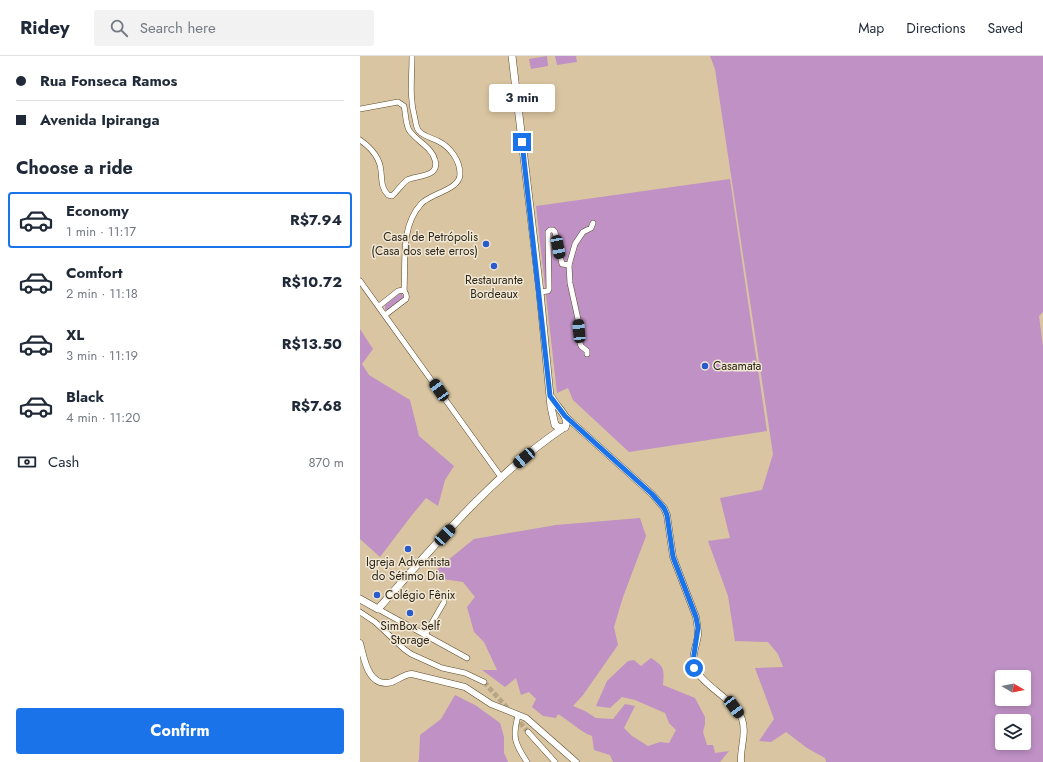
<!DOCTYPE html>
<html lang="en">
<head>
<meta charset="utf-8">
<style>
	:root { --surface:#fff; --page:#f2f2f3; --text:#1f2937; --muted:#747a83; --line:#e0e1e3; --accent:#1a73e8 }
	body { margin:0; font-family:Jost,sans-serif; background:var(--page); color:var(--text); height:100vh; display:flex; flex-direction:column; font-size:15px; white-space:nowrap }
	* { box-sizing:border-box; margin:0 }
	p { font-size:13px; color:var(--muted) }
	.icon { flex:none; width:22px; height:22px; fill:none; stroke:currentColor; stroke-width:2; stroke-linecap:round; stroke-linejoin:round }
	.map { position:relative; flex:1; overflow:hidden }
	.panel { display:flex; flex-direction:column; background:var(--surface); width:360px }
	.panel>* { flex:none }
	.guide { display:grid; align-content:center; height:88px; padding:0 16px; background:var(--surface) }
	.needle { width:26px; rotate:100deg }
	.tools { position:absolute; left:635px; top:614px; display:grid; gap:8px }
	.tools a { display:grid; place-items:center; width:36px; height:36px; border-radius:4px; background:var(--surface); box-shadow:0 2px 6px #0003; font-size:20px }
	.end { position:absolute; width:18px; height:18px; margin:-9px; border:5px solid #1a73e8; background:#fff; box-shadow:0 0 0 2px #fff }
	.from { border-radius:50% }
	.bubble { position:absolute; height:28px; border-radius:4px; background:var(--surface); box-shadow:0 2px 6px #0003; font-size:13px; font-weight:700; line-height:28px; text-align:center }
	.car { position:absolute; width:12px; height:24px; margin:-12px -6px; border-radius:5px; box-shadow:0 0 3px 1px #0007; background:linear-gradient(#222 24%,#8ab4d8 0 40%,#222 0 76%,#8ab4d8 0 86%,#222 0) }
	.guide b { display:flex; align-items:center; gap:14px; height:38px; font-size:15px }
	.guide b+b { border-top:1px solid var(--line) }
	.guide i { width:10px; height:10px; background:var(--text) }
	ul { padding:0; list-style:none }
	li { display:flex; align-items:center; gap:12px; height:56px; margin:0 8px 6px; padding:0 8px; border:2px solid transparent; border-radius:4px }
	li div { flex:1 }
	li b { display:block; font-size:15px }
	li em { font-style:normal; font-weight:700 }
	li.on { border-color:var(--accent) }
	li>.icon { width:36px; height:36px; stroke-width:1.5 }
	h2 { padding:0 16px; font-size:18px; line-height:48px }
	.pay { display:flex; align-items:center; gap:10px; height:44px; padding:0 16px; font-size:15px }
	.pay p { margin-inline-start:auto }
	.primary-button { display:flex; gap:8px; margin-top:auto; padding:8px 16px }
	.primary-button a { flex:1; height:46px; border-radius:4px; background:var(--accent); color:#fff; font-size:16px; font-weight:700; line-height:46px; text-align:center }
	header { display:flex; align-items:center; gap:24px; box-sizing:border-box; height:56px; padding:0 20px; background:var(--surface); border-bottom:1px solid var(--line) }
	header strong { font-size:19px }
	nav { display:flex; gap:22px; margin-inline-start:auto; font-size:14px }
	.search { width:280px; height:36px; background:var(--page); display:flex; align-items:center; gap:10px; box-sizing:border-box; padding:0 14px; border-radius:4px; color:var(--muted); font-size:15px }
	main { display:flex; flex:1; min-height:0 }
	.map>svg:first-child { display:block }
</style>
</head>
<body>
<header>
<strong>Ridey</strong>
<div class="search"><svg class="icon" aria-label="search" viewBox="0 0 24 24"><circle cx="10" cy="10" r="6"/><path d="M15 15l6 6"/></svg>Search here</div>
<nav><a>Map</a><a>Directions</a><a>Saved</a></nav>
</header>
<main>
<section class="panel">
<div class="guide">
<b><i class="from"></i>Rua Fonseca Ramos</b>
<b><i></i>Avenida Ipiranga</b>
</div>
<h2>Choose a ride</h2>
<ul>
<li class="on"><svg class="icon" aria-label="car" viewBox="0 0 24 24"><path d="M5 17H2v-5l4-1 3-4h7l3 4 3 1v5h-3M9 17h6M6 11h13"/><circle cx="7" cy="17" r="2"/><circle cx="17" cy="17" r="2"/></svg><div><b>Economy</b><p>1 min · 11:17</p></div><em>R$7.94</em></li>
<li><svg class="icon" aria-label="car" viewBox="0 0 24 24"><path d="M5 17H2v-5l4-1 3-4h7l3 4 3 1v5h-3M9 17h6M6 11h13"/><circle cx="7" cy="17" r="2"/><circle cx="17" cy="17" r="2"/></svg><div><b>Comfort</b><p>2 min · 11:18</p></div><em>R$10.72</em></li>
<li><svg class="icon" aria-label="car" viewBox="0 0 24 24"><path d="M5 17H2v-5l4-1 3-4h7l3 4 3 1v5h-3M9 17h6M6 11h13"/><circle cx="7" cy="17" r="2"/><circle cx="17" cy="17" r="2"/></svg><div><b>XL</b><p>3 min · 11:19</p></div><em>R$13.50</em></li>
<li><svg class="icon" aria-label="car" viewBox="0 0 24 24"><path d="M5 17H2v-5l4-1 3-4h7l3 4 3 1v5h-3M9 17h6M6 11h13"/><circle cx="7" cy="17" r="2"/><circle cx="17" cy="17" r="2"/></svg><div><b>Black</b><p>4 min · 11:20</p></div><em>R$7.68</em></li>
</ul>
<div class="pay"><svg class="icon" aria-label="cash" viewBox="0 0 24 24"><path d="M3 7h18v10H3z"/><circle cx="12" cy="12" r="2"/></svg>Cash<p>870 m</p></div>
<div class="primary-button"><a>Confirm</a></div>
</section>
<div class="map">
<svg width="683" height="706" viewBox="0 0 683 706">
	<rect width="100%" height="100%" fill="#d9c5a1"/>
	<g fill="#bf91c5" fill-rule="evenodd">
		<polygon points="187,0 188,10 171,13 169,3"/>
		<polygon points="195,0 216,0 217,6 197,9"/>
		<path d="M350 0H683V256L679 260 683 291V706H466L465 702 447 692 426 676 411 686 399 685 414 663 395 612 423 611 418 598 408 586 375 585 368 540 348 485 370 482 360 442 402 434 413 398 355 13ZM642 621H664V643H642ZM642 665H664V687H642Z"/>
		<polygon points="370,123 407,375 269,396 213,344 208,332 197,337 176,150"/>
		<polygon points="39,238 42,238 44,242 28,254 25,254 25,249"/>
		<polygon points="0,273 13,293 2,308 9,319 50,344 59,380 94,410 85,424 78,450 66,442 52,459 20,501 0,483"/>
		<path d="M280 462 286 480 263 541 254 571 258 589 223 639 213 650 225 655 236 662 253 663 265 648 275 650 264 672 272 680 288 690 300 686 309 687 316 674 309 667 305 657 275 644 262 641 250 652 236 650 247 625 268 605 274 604 281 610 291 602C305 611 304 613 303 629L335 642 345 661V668L343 676 347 689H353L355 697 369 695 360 706H253L250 699 234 694 232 680C219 675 210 665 198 658L196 662 183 660 172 651 176 643 169 636 161 639 156 622 145 631 122 614H137L124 586 114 576 107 551 115 541 103 526 83 523 77 513 114 483 196 469Z"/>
		<polygon points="95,639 115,649 140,667 144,681 144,697 148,706 58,706 59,704 60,679 81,663"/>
	</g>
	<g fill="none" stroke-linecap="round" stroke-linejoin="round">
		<g stroke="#b7a586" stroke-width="5" stroke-dasharray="5 2.5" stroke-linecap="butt">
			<polyline points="124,626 150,655"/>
			<polyline points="155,661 168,676"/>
		</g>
		<defs>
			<g id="minor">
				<path d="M0 53 38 46 44 50C46 58 45 66 49 74 56 85 72 91 75 104 80 122 56 119 47 124 42 128 38 134 34 138L32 140 28 139C21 132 22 124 21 115 20 102 10 91 0 84"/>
				<polyline points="209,209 210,227 218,263 218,281 221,290 227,295 227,298"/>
				<polyline points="0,225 141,421"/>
				<path d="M44 235C46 206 40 171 61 148 71 137 100 134 100 118 100 104 90 91 78 85 72 82 63 80 59 75 56 72 56 67 55 63 49 41 52 23 52 0"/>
				<polyline points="180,236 188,235 189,233 188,176 190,174 193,174 195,176 202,208 209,209 215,188 223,176 231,172 233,167"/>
				<path d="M19 250 38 235 43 234C46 236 47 240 46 243L25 259"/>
				<polyline points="18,553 107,602"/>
				<polyline points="0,556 15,566 44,593 51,598 82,612 105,617 124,626"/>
				<polyline points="65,579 84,546"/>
				<path d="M158 660C152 681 155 688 167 706"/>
				<polyline points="168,676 195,706"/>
			</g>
			<g id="tertiary">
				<path d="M205 360 292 438 304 452 307 459 313 501 336 561C337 567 338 573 338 579 337 589 330 603 335 612 343 630 375 644 382 663 387 677 380 692 381 706"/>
				<path d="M0 587C4 602 8 633 32 626 39 623 45 618 52 618L105 631 131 648 166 662 216 706"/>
			</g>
			<g id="secondary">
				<polyline points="152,0 180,236 191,351 195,369 200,372 205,371"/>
				<path d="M192 342C196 351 211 361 205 371"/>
				<path d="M0 543 18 553C74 490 133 419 203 372"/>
			</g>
		</defs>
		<use href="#minor" stroke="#5b4a29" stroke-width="6"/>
		<use href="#tertiary" stroke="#5b4a29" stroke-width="7"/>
		<use href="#secondary" stroke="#5b4a29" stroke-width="8"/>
		<use href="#minor" stroke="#fff" stroke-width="5"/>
		<use href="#tertiary" stroke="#fff" stroke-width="6"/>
		<use href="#secondary" stroke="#fff" stroke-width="7"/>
	</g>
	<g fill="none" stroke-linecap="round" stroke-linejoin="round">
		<polyline stroke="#1a73e8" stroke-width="5" points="162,86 190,340 205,360 292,438 304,452 307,459 313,501 336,561 338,572 333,605 334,612"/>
	</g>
	<g fill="#295cca" stroke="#f1e7d5" stroke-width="1.5">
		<circle cx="126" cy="188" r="4"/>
		<circle cx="134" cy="210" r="4"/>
		<circle cx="345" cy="310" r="4"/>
		<circle cx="48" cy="493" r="4"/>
		<circle cx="17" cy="539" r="4"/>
		<circle cx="50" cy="557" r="4"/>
	</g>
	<g text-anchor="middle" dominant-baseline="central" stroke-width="3" stroke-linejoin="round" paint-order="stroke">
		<g font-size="12" fill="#2d2618" stroke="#f1e7d5">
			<text x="118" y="181" text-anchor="end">Casa de Petrópolis<tspan x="118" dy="14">(Casa dos sete erros)</tspan></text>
			<text x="134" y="224">Restaurante<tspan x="134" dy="14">Bordeaux</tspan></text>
			<text x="353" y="310" text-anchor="start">Casamata</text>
			<text x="48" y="506">Igreja Adventista<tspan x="48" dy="14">do Sétimo Dia</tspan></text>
			<text x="25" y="539" text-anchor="start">Colégio Fênix</text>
			<text x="50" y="570">SimBox Self<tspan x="50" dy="14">Storage</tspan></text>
		</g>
	</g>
</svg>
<div class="tools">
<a><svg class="needle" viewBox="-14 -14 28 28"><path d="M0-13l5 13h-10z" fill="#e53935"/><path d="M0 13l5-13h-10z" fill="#747a83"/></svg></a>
<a><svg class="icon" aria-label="layers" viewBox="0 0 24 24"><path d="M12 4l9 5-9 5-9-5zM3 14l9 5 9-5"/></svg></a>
</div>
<i class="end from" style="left:334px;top:612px"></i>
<i class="end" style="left:162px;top:86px"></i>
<div class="bubble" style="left:129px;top:28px;width:66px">3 min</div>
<i class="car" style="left:198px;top:191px;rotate:169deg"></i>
<i class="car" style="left:219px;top:275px;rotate:355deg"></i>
<i class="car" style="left:79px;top:334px;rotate:325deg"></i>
<i class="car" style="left:164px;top:402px;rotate:230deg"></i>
<i class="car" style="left:85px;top:479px;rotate:43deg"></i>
<i class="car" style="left:374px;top:651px;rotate:143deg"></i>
</div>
</main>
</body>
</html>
